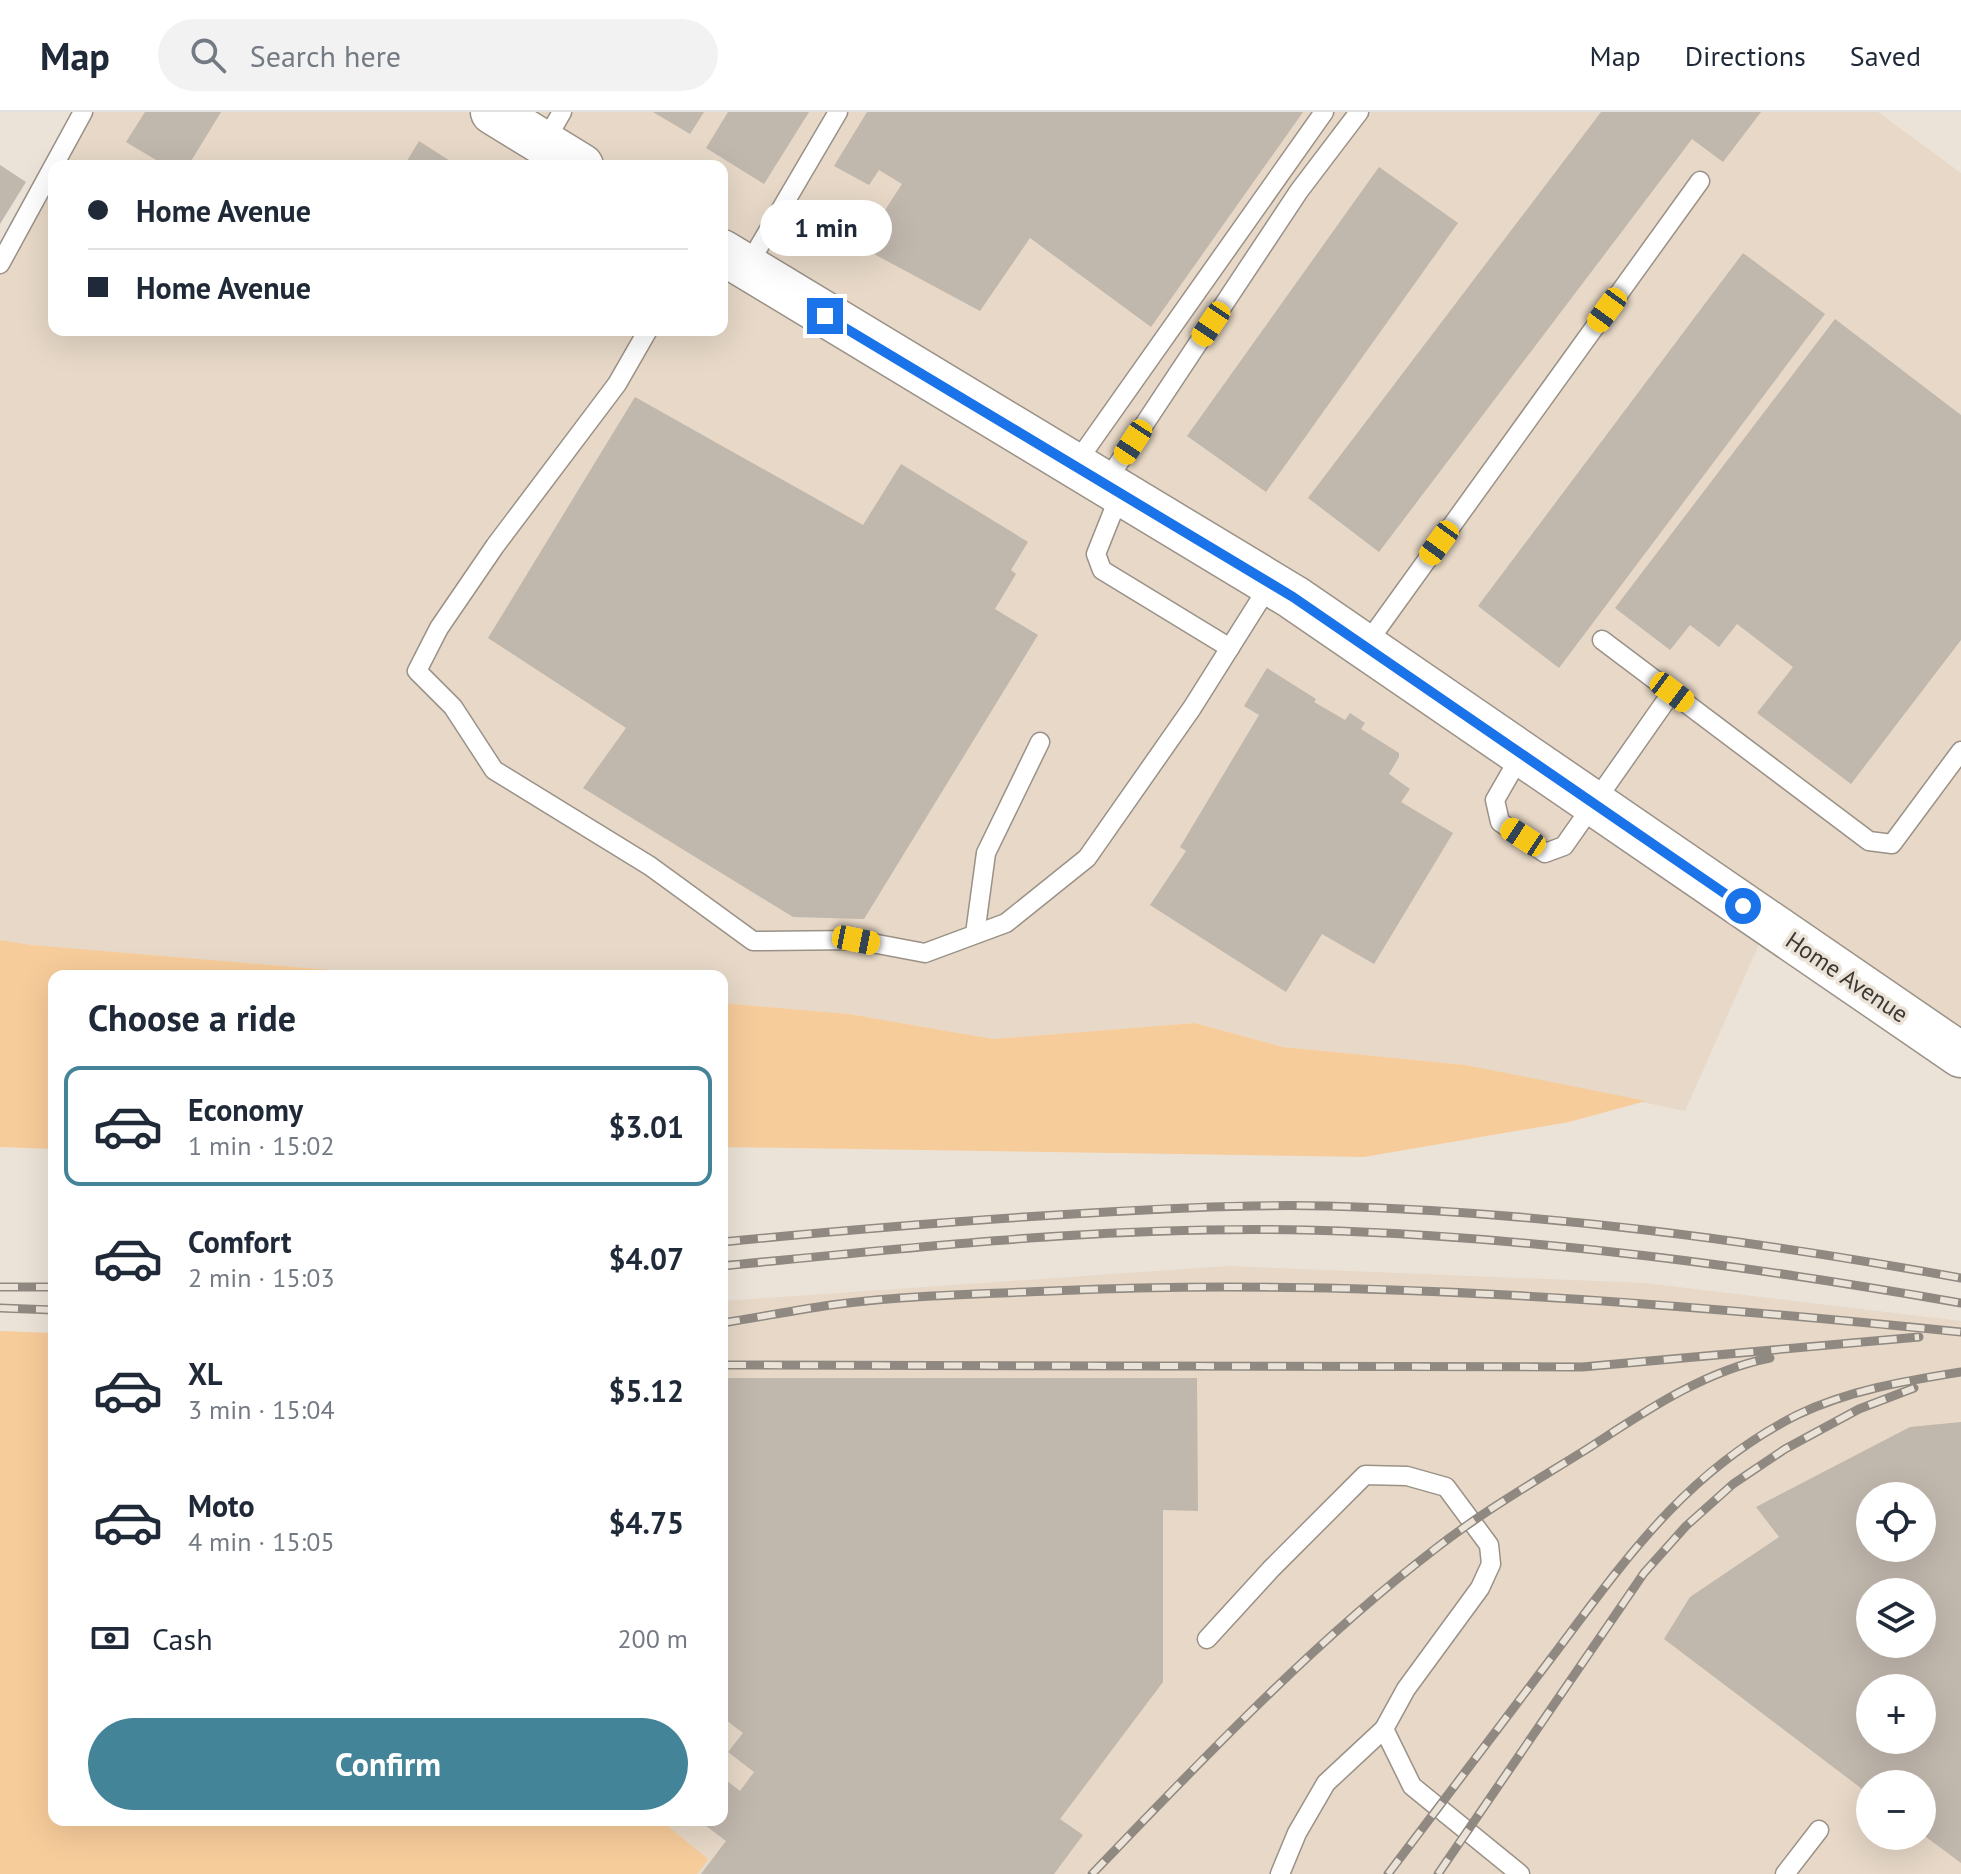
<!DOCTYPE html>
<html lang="en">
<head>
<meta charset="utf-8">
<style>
	:root { --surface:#fff; --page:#f2f2f3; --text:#1f2937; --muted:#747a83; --line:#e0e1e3; --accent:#448498 }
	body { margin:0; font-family:"PT Sans",sans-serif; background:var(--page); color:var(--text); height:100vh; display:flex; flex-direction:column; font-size:30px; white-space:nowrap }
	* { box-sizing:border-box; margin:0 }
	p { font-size:26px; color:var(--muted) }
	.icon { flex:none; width:44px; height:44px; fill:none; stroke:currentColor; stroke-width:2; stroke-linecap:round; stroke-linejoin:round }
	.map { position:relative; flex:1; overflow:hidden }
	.details { position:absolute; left:48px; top:858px; width:680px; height:856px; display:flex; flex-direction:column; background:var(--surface); border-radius:16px; box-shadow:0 8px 32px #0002 }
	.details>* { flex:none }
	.hud { position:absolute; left:48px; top:48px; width:680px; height:176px; border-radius:16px; box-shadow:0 8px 32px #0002; display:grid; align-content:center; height:176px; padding:0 40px; background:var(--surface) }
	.buttons { position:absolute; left:1856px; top:1370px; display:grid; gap:16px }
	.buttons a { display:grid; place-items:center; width:80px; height:80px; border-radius:50%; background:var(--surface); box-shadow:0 8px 32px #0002; font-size:40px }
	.end { position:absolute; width:36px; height:36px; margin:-18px; border:10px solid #1a73e8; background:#fff; box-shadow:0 0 0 4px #fff }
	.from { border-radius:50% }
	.bubble { position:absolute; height:56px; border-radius:28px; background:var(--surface); box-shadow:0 8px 32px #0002; font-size:26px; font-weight:700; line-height:56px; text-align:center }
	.car { position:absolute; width:24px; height:48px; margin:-24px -12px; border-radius:10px; box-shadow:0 0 6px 2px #0007; background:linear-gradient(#f5c518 24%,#345 0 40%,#f5c518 0 76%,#345 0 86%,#f5c518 0) }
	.hud b { display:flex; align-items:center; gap:28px; height:76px; font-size:30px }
	.hud b+b { border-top:2px solid var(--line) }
	.hud i { width:20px; height:20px; background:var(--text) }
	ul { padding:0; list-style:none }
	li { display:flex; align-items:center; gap:24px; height:120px; margin:0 16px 12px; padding:0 24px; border:4px solid transparent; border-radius:16px }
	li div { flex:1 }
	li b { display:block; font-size:30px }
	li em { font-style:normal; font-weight:700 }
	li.on { border-color:var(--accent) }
	li>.icon { width:72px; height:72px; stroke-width:1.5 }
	h2 { padding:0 40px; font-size:36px; line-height:96px }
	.pay { display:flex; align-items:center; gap:20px; height:88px; padding:0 40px; font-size:30px }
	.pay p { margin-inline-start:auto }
	.primary-button { display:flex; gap:16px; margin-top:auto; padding:16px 40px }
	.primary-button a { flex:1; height:92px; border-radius:48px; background:var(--accent); color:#fff; font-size:32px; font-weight:700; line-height:92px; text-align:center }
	header { display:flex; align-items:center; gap:48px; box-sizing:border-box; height:112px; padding:0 40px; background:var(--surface); border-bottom:2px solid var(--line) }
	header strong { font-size:38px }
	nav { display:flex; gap:44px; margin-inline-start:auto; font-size:28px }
	.search { width:560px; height:72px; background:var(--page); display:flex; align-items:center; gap:20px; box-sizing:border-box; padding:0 28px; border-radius:44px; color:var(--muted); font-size:30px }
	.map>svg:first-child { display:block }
</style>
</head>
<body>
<header>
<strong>Map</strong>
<div class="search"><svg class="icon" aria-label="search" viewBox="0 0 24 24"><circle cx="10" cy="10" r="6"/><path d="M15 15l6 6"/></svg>Search here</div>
<nav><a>Map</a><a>Directions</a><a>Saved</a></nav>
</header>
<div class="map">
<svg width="1961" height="1762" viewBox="0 0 1961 1762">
	<rect width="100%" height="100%" fill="#ece3d8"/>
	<g fill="#e7d8c7" fill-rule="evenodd">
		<path d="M83 0H1878L1961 61V943L1768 812 1685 999 1466 953 1283 935 1195 911 993 927 849 902 722 891V864H403L32 833 0 828V152ZM54 54H722V218H54Z"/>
		<path d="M1228 1154 1645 1171 1961 1209V1762H47L54 1708H722V1189ZM1870 1384H1922V1436H1870ZM1870 1480H1922V1532H1870ZM1870 1576H1922V1628H1870ZM1870 1672H1922V1724H1870Z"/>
	</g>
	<g fill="#f7cc9b">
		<polygon points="0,828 32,833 403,864 54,864 54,1037 0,1035"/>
		<polygon points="722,891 849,902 993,927 1195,911 1283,935 1466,953 1646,989 1569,1010 1364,1045 722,1035"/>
		<polygon points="0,1219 54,1221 54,1708 668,1708 665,1712 708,1747 697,1762 0,1762"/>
	</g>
	<g fill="#c0b7ad" fill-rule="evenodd">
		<polygon points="145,0 221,0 188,54 166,54 126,30"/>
		<polygon points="653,0 704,0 690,22"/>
		<polygon points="728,0 809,0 764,72 706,36"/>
		<polygon points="867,0 1303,0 1151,215 1030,126 980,199 861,135 902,72 879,58 869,73 834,54"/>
		<polygon points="1601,0 1761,0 1723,50 1692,27 1379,440 1308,386"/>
		<polygon points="419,29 458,54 404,54"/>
		<polygon points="0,53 26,70 0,112"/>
		<polygon points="1379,55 1458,111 1266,380 1187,324"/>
		<polygon points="1743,141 1825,202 1559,556 1478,494"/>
		<polygon points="1835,207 1961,303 1961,528 1851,672 1757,601 1793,555 1737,512 1719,535 1690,513 1670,538 1615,496"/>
		<polygon points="635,285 863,413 901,352 1028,430 1011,458 1016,462 995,497 1038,523 864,807 793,805 583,676 626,616 488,526"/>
		<polygon points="1267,556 1316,587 1314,590 1345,608 1350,601 1365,611 1361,617 1399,641 1399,645 1389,662 1410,677 1401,690 1453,721 1374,852 1322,822 1286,880 1150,793 1186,739 1180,735 1259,603 1244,594"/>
		<polygon points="722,1266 1197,1266 1198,1399 1163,1398 1163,1570 1060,1707 1083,1723 1054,1762 701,1762 726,1729 698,1708 722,1708 722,1665 740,1679 754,1660 728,1640 743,1621 722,1605"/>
		<path d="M1961 1310V1751L1922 1722V1672H1870V1683L1664 1527 1690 1485 1779 1425 1756 1395 1910 1315ZM1870 1384H1922V1436H1870ZM1870 1480H1922V1532H1870ZM1870 1576H1922V1628H1870Z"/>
	</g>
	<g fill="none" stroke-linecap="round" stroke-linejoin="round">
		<defs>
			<g id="service">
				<polyline points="544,31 562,0"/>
				<polyline points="0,152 83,0"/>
				<polyline points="747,155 838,0"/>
				<polyline points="648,218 617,272 495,434 439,516 417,559 453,595 494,658 650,754 753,829 856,828 925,841 1006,811 1087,746 1192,596 1270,472"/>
				<polyline points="1074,354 1324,0"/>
				<polyline points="1104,373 1299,79 1359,0"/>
				<polyline points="1120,382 1096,442 1102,458 1230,536"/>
				<polyline points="1602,528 1869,729 1892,732 1961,639"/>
				<polyline points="1365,534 1700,69"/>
				<polyline points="1522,641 1495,688 1500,710 1545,741 1564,734 1672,580"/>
				<polyline points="975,822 986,741 1040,630"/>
				<polyline points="1207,1527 1271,1457 1365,1363 1407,1364 1446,1375 1489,1433 1491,1452 1480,1476 1406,1577 1384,1617 1412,1674 1520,1762"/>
				<polyline points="1280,1762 1297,1721 1326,1671 1384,1617"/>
				<polyline points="1785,1762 1819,1718"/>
			</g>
			<g id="tertiary">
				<polyline points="493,0 581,54"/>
				<polyline points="722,140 1293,485 1961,943"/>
			</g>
		</defs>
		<use href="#service" stroke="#9a9187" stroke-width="21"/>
		<use href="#tertiary" stroke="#9a9187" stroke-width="47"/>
		<use href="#service" stroke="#fff" stroke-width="18"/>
		<use href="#tertiary" stroke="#fff" stroke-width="44"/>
		<defs>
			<g id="rail">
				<path d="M722 1130C845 1118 967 1108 1090 1101 1169 1096 1248 1092 1328 1094 1541 1100 1751 1128 1961 1166"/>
				<path d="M722 1154C927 1134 1134 1111 1340 1119 1549 1127 1756 1155 1961 1191"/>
				<polyline points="0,1175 54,1175"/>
				<polyline points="0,1196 54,1198"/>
				<path d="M722 1211C761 1205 800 1197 839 1192 909 1183 980 1182 1051 1179 1355 1165 1659 1190 1961 1220"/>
				<polyline points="728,1253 1582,1255 1919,1225"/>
				<path d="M1092 1762C1201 1649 1310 1533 1435 1437 1482 1400 1536 1369 1587 1337 1643 1301 1703 1259 1770 1246"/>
				<path d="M1388 1762C1441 1692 1493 1623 1546 1553 1621 1454 1682 1361 1797 1303 1849 1278 1905 1269 1961 1260"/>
				<polyline points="1438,1762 1644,1461 1686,1414 1733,1372 1785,1337 1859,1297 1914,1276"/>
			</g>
		</defs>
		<use href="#rail" stroke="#8f8981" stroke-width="9"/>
		<use href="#rail" stroke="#ece3d8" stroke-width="6" stroke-dasharray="18" stroke-linecap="butt"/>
	</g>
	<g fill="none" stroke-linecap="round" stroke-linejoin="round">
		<polyline stroke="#1a73e8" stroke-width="10" points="825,204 1293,485 1743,794"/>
	</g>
	<g text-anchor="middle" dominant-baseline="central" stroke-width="7" stroke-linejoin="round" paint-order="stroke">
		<g font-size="24" fill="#3c3834" stroke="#ece3d8">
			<text transform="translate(1847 865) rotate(34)">Home Avenue</text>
		</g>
	</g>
</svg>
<div class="buttons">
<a><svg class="icon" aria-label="locate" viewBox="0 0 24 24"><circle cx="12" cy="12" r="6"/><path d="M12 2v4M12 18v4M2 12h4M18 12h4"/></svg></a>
<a><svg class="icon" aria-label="layers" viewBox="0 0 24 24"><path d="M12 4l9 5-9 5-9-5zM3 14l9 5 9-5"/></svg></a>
<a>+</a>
<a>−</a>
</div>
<i class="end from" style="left:1743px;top:794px"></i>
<i class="end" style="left:825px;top:204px"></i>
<div class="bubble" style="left:760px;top:88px;width:132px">1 min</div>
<i class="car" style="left:1607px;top:198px;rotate:216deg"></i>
<i class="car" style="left:1211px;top:212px;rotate:214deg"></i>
<i class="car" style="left:1133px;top:330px;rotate:213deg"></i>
<i class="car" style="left:1439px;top:431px;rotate:216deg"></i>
<i class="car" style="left:1672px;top:580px;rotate:127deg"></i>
<i class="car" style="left:1523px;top:725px;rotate:303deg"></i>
<i class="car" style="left:856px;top:828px;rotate:101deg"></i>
<div class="hud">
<b><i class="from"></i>Home Avenue</b>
<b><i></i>Home Avenue</b>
</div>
<section class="details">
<h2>Choose a ride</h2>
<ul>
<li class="on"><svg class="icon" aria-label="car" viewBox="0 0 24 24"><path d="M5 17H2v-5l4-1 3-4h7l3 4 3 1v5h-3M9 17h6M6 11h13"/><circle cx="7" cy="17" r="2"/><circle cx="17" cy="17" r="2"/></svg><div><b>Economy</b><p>1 min · 15:02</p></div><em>$3.01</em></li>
<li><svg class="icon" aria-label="car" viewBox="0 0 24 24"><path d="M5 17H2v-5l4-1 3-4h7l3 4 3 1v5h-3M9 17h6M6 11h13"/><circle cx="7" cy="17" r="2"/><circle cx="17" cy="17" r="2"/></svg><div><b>Comfort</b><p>2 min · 15:03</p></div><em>$4.07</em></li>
<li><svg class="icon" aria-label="car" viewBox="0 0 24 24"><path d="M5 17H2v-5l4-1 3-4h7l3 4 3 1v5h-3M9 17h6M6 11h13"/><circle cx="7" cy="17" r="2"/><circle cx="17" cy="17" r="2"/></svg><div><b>XL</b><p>3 min · 15:04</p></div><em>$5.12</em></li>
<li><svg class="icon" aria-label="car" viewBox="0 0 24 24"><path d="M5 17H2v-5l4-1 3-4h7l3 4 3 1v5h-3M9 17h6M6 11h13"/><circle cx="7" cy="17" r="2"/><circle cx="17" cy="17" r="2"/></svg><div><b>Moto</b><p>4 min · 15:05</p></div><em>$4.75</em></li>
</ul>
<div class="pay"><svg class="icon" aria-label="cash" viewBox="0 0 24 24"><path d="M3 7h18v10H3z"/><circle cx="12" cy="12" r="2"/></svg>Cash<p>200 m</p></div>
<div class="primary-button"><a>Confirm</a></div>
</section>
</div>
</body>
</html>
